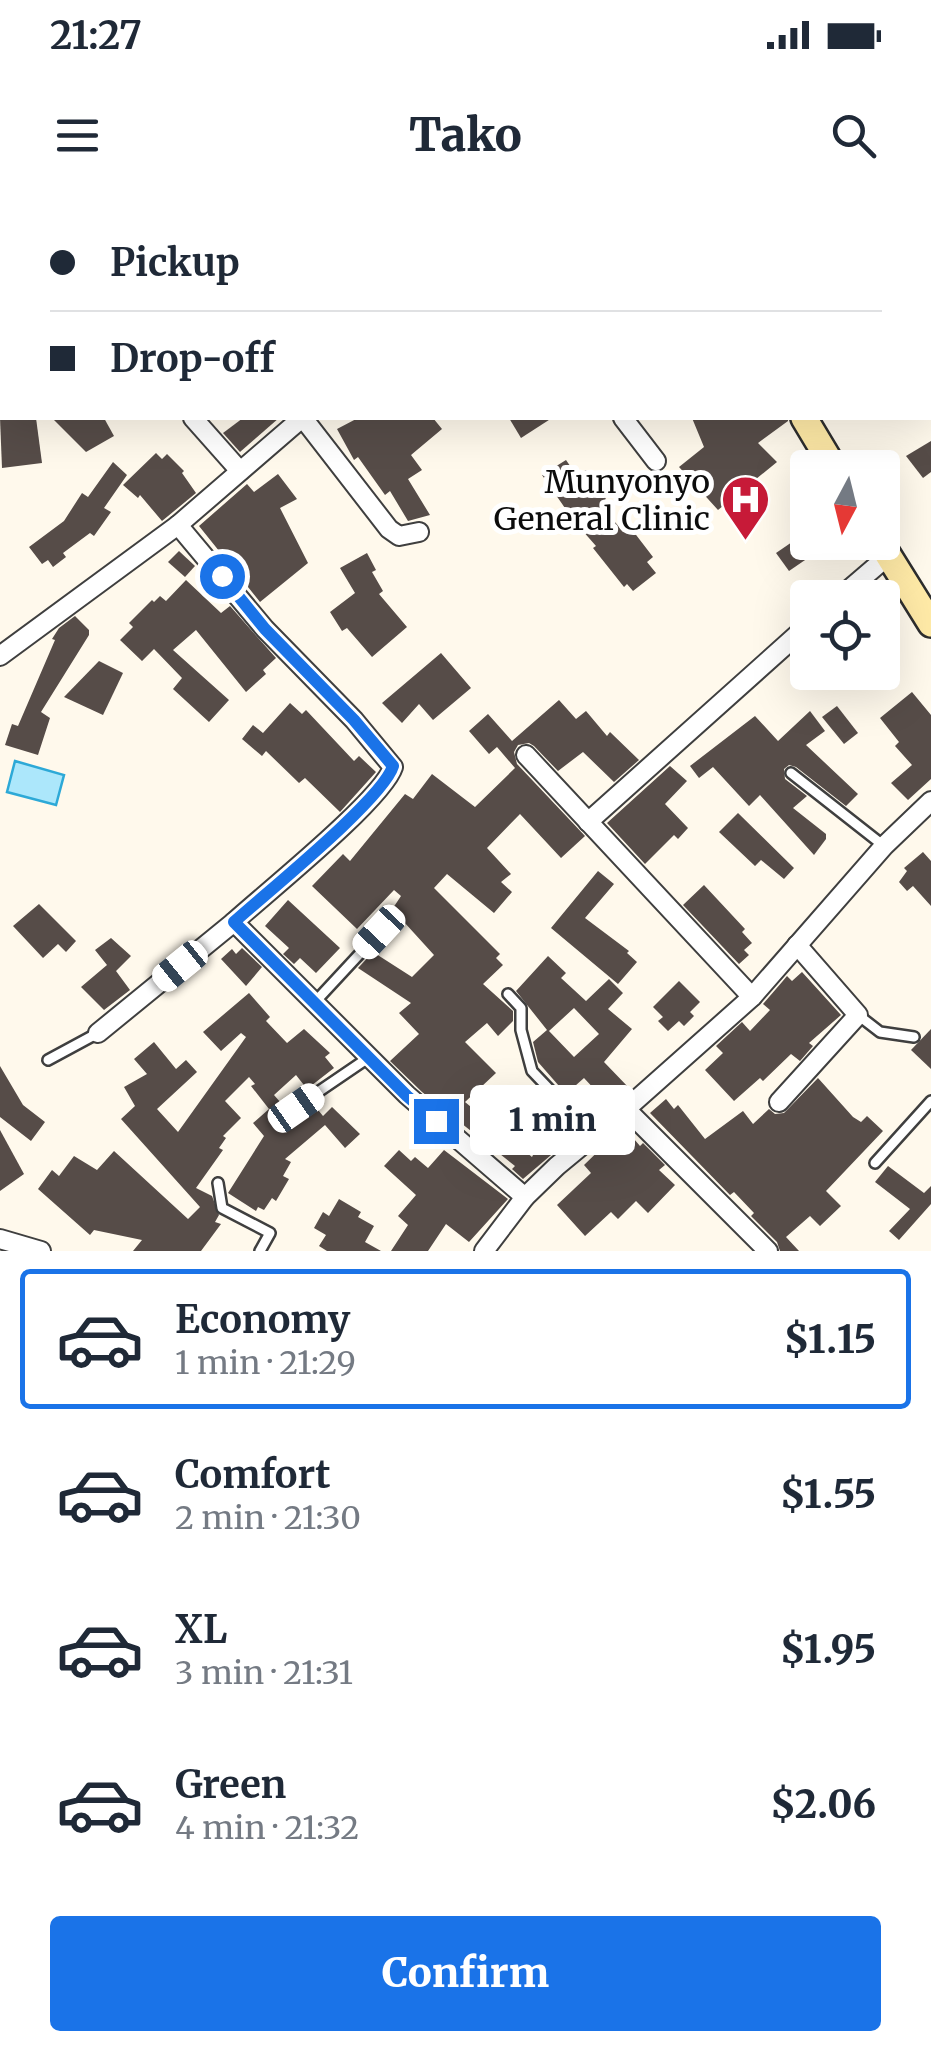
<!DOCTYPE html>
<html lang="en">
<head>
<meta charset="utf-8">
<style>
	:root { --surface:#fff; --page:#f6f6f7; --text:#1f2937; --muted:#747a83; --line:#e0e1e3; --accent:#1a73e8 }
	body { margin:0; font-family:Merriweather,serif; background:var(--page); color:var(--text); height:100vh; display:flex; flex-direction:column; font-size:38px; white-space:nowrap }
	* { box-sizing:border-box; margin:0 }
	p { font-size:32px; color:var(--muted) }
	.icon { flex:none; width:55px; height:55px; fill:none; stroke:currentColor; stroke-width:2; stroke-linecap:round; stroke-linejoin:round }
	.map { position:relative; height:1051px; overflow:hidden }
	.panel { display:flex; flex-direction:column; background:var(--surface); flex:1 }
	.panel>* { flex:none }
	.top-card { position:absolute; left:0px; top:0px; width:932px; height:220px; box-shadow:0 10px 40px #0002; display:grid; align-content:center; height:220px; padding:0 50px; background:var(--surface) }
	.needle { width:65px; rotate:187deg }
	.fabs { position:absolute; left:790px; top:250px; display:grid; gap:20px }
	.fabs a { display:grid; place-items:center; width:110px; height:110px; border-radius:10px; background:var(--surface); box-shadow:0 10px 40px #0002; font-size:50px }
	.end { position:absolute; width:45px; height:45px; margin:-22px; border:12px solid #1a73e8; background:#fff; box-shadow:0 0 0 5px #fff }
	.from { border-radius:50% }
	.bubble { position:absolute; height:70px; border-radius:10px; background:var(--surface); box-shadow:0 10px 40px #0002; font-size:32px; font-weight:800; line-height:70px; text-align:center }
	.car { position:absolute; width:30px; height:60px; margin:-30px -15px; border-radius:12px; box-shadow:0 0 8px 2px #0007; background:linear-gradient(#fff 24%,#345 0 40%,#fff 0 76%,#345 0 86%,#fff 0) }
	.top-card b { display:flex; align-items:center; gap:35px; height:95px; font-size:38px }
	.top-card b+b { border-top:2px solid var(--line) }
	.top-card i { width:25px; height:25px; background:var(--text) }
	ul { padding:18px 0 0; list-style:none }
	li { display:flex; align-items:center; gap:30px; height:140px; margin:0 20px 15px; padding:0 30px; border:5px solid transparent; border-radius:10px }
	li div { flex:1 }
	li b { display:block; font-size:38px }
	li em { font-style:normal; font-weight:800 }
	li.on { border-color:var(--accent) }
	li>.icon { width:90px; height:90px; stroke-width:1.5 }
	.action { display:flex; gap:20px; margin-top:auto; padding:20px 50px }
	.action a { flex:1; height:115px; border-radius:10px; background:var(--accent); color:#fff; font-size:40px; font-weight:800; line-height:115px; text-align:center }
	.status { display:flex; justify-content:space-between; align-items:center; height:70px; padding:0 50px; background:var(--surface); direction:ltr }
	.status svg { height:28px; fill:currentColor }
	header { display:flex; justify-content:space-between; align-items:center; height:130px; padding:0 50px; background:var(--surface); font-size:45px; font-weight:800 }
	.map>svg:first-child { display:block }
</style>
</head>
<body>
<div class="status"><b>21:27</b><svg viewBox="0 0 49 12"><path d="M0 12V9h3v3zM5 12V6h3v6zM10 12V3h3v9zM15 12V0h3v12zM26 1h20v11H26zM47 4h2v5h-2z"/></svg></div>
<header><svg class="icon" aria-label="menu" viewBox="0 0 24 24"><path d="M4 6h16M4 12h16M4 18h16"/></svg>Tako<svg class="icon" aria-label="search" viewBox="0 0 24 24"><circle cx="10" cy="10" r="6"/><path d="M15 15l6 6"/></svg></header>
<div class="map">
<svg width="931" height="1051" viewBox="0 0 931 1051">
	<rect width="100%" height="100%" fill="#fff9ec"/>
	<polygon fill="#ace7fb" stroke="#2da9d7" stroke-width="2.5" points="15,561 64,575 56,605 7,592"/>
	<g fill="#564c48" fill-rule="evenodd">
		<polygon points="0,218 36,218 42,263 2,268"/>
		<polygon points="52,218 104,218 114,236 86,252"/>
		<polygon points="243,218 279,218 240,252 223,233"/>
		<polygon points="358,218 433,218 442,229 411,255 422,270 408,279 430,315 408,321 390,291 385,295 358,257 354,260 337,229"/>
		<polygon points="509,218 552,218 521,238"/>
		<polygon points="692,218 788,218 788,221 758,243 777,262 718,310 679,267 704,247"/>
		<polygon points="931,241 931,272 923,278 906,256"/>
		<polygon points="156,253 162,259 167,254 184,271 182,273 196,293 162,321 140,295 138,298 123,285"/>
		<polygon points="566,260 577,276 586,270 606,299 600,303 623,332 630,327 653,357 647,362 656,373 633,391 627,384 624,387 593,348 596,346 574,321 542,275"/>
		<polygon points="113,262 127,275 104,308 111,312 94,336 90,333 63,353 66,357 53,367 48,360 42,364 29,347 64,321 82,293 88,297"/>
		<polygon points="278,274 297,299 280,308 308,363 260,402 199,326 247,284 254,292"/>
		<polygon points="795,340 808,358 789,371 776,353"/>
		<polygon points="179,351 195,366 185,377 168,362"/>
		<polygon points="367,353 376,370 372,372 383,391 379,394 407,427 372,457 347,428 342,431 330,412 355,393 340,368"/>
		<polygon points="186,380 221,413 230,406 276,458 263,470 266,474 246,492 196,430 173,450 229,500 209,522 173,489 182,478 154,449 142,461 120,440 133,427 129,423 152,400 154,402 160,396 166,401"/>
		<polygon points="75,416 89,430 89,435 41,512 50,518 38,555 5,545 12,524 18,526 55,440 52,439 59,428"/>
		<polygon points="441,453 471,488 433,520 419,504 402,523 382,503"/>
		<polygon points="99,461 123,473 103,515 64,497"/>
		<polygon points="912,492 931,515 931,579 908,600 891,583 912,565 895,546 899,542 880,518"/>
		<polygon points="559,500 576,519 586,511 607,536 610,532 639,560 614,582 583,552 558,571 534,546 529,543 518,545 514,552 517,564 585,636 561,658 520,614 487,648 511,674 501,682 512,692 494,713 447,674 434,688 500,754 496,758 503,765 483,784 513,811 513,821 498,836 487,823 465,842 496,873 465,902 532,957 539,943 552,932 548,927 562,914 578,932 523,979 512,969 515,966 422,892 390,861 419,834 399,813 411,803 358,768 373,752 412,777 434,755 404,722 402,725 389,714 401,696 394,690 357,729 312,686 343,654 350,661 405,594 413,599 432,574 475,607 515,568 497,547 489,554 469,531 488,514 512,541"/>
		<polygon points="290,503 302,514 306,510 354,561 359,556 376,572 340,612 305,578 299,583 266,551 262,556 242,539 253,525 263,533"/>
		<polygon points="837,506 858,533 844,544 822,517"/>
		<polygon points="810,511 825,531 806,545 858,594 846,606 796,567 789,565 784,569 785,579 807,596 793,608 826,634 826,639 814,655 760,595 749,606 713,567 699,578 690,566 755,516 778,541"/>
		<polygon points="670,566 687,581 665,604 688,628 678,639 674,635 645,664 607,623"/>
		<polygon points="738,613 794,668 784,679 761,660 755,666 719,632"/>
		<polygon points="923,652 931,661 931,706 913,686 907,691 899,682 907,671 904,668"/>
		<polygon points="598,671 614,684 585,718 629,751 627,753 637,762 618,784 551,728"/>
		<polygon points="704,685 745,729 742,732 752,743 744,750 749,755 739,764 683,705"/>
		<polygon points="288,700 340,748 316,773 300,758 294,764 283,754 289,748 265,726"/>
		<polygon points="39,704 76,741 66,752 58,744 43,758 13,726"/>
		<polygon points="111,738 131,756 116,771 130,790 104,810 81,787 107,765 95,750"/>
		<polygon points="242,748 262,767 246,786 221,759 232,749 236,754"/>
		<path d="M548 756 566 773 561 778 586 801 609 779 623 793 608 809 632 829 604 862 630 889 610 906 584 878 566 894 538 862 533 842 547 830 516 791ZM574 808 599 834 574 857 549 831Z"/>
		<polygon points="802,772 841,815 809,843 813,846 800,861 791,854 763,881 760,878 734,901 705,870 723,853 716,846 742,822 750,831 770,810 763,804 782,782 787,776 792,781"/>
		<polygon points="679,781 700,802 690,812 694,816 684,826 679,821 668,831 658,821 663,817 653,807"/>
		<polygon points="249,793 270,817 266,821 287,843 304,829 330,853 325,857 334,868 307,889 296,875 274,895 294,918 314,905 323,916 332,907 360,934 345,948 325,925 285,959 291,962 283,976 289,979 276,1001 272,998 264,1010 258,1007 256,1011 228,993 264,936 253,923 269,909 251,886 255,884 249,877 225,901 241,918 223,936 226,938 219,948 223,950 196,988 212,996 219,1015 215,1022 221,1024 201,1051 133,1051 142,1040 94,1030 90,1035 38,989 52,970 59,976 74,956 97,970 114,951 188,1019 200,1007 121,919 135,906 124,887 147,874 134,859 154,842 176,869 186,860 197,872 157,909 178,932 246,837 241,833 221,851 203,832"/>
		<polygon points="931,829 931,869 911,850"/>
		<polygon points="0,866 23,905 45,922 31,941 0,917"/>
		<polygon points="818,878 853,917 861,922 867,916 883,931 826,991 841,1006 820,1026 810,1016 786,1037 799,1051 780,1051 777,1042 751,1016 754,1013 734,992 730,995 650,913 666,899 674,909 678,905 705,939 743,911 753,924 769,909 775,914 784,913"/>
		<polygon points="0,930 24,974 0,991"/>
		<polygon points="616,934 626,946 634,939 640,946 643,943 665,965 659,970 675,985 648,1013 636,1001 618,1019 611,1012 585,1036 557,1005 591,973 584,965"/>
		<polygon points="399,950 411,961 415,957 428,968 444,950 508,999 469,1042 446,1024 428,1051 391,1051 408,1025 398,1016 416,995 384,966"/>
		<polygon points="888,966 924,993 931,986 931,1004 899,1040 889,1031 910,1009 875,982"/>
		<polygon points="339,999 361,1012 358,1017 374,1026 365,1042 381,1051 327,1051 319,1046 326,1035 314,1028 323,1012 329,1016"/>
	</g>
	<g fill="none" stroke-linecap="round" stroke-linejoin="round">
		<defs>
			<g id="service">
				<polyline points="791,573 884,646"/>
				<polyline points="508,794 521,808 521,830 532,871 593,935"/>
				<polyline points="315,802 379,733"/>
				<polyline points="858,815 880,832 914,837"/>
				<polyline points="48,860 98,833"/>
				<polyline points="296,907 368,858"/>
				<polyline points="875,963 931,901"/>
				<polyline points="218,983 222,1008 270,1033 260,1051"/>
			</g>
			<g id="minor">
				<polyline points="357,0 358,2"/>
				<polyline points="316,2 323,0"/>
				<polyline points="0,116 2,115"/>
				<polyline points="193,218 240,271"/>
				<polyline points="303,218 389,329 399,336 419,332"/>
				<polyline points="623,218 656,261"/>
				<path d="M178 325 265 429 354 520 393 567C383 599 266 693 234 722"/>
				<polyline points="839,398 888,356"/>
				<polyline points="0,456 178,325 302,218"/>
				<polyline points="526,555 752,797"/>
				<polyline points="588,622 808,425"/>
				<polyline points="98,833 234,722 407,895 525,997"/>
				<polyline points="779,902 858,815 797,745"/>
				<polyline points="626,909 768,1051"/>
				<polyline points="0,1039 41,1051"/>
				<polyline points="484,1051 525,997 557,966 626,909 752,797 884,646 931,601"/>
			</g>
			<g id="secondary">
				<polyline points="670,0 672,2"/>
				<polyline points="804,218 834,268"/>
				<polyline points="880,342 931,424"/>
			</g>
		</defs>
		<use href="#service" stroke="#3f3f3f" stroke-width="14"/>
		<use href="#minor" stroke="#3f3f3f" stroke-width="22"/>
		<use href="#secondary" stroke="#2e2e2e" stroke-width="30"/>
		<use href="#service" stroke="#fff" stroke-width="9"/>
		<use href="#minor" stroke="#fff" stroke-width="18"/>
		<use href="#secondary" stroke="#ffeaa7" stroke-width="25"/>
	</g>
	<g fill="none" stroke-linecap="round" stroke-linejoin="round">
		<path stroke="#1a73e8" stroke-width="12" d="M222 376 265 429 354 520 393 566C383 599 266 693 234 722L407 896 436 921"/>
	</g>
	<defs>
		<symbol id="hospital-pin" viewBox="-11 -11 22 30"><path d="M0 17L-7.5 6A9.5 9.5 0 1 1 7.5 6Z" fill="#c71a38" stroke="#fff"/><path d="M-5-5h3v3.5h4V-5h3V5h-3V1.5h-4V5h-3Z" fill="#fff"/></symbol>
	</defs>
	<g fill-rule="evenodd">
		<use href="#hospital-pin" x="718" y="272" width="55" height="75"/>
	</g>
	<g text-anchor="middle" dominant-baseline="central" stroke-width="10" stroke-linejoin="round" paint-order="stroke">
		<g font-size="32" fill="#0c0c0c" stroke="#fff" text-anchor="end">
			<text x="710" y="282">Munyonyo<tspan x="710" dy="37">General Clinic</tspan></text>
		</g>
	</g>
</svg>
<div class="fabs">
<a><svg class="needle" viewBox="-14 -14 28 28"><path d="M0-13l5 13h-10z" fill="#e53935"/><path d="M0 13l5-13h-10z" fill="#747a83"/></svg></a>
<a><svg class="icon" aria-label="locate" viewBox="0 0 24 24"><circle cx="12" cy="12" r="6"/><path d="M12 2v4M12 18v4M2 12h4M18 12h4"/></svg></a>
</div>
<i class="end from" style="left:222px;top:376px"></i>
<i class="end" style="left:436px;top:921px"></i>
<div class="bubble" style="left:470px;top:885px;width:165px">1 min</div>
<i class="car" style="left:379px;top:732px;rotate:223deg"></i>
<i class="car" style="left:180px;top:766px;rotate:231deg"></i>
<i class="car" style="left:296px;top:908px;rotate:55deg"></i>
<div class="top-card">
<b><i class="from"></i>Pickup</b>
<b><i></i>Drop-off</b>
</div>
</div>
<section class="panel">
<ul>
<li class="on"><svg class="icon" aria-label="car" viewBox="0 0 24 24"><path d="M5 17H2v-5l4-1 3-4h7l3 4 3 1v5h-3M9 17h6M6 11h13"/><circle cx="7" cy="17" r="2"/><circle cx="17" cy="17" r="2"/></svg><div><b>Economy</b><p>1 min · 21:29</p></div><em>$1.15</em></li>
<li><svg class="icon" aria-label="car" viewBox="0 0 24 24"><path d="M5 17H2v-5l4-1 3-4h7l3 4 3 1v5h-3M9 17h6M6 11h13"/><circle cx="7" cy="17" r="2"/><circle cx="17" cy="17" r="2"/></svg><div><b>Comfort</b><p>2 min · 21:30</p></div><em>$1.55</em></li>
<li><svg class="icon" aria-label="car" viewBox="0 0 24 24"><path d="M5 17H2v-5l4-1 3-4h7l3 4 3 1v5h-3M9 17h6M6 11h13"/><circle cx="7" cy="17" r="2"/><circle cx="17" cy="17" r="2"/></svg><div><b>XL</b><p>3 min · 21:31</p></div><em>$1.95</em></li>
<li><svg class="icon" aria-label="car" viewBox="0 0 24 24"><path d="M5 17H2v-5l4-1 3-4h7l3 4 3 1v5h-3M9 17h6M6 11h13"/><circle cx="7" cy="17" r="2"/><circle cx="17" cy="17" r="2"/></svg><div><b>Green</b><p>4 min · 21:32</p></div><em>$2.06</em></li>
</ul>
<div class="action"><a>Confirm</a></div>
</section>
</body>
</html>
